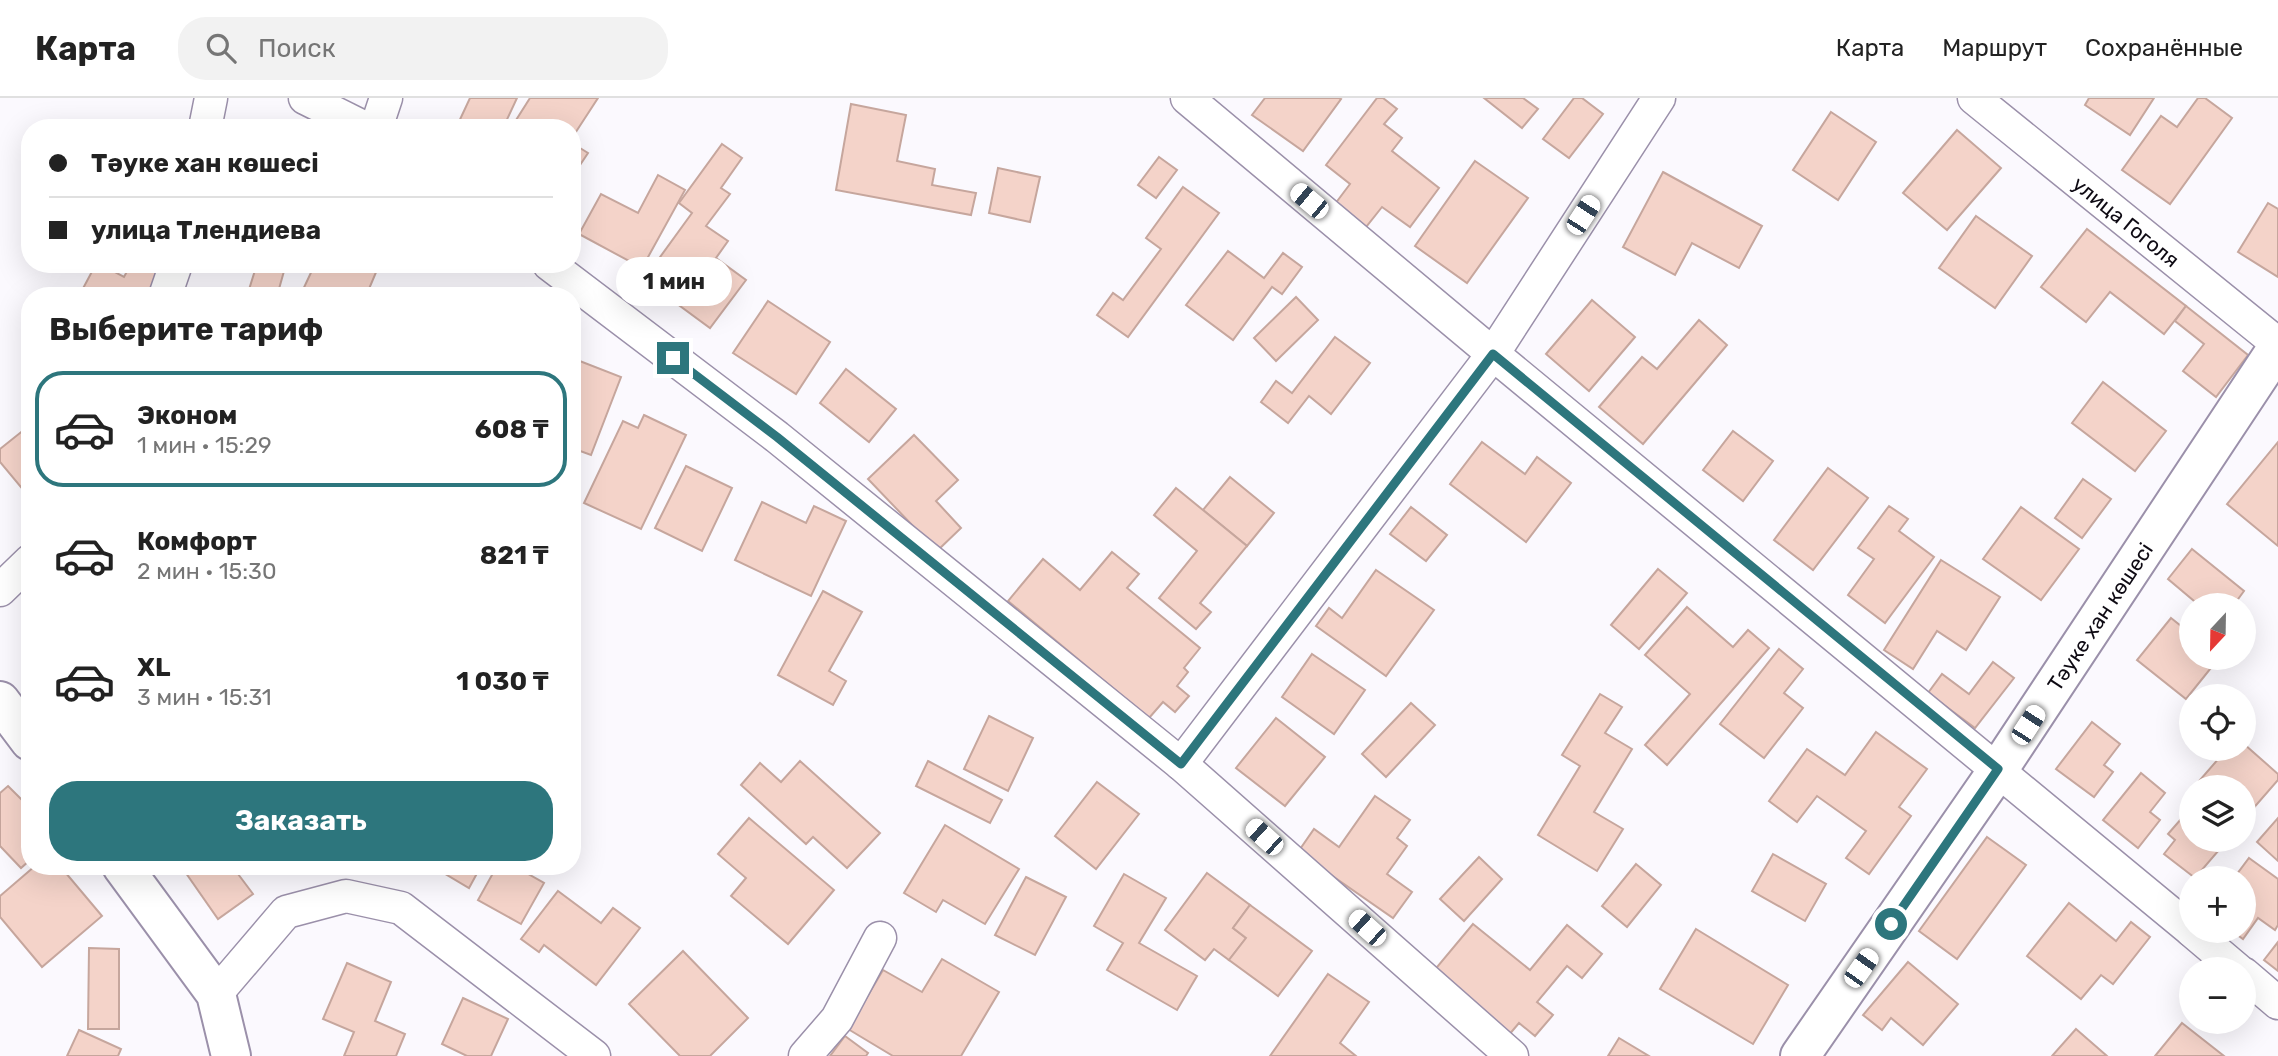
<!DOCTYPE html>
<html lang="ru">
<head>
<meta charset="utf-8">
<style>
	:root { --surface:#fff; --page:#f2f2f2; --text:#222; --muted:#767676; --line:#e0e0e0; --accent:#2d767d }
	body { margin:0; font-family:Rubik,sans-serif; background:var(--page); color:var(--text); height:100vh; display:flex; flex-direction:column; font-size:26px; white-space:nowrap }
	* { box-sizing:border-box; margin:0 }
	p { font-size:23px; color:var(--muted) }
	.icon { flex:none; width:38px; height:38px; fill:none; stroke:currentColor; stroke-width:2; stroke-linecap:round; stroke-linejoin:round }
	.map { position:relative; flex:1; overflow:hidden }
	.panel { position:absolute; left:21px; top:189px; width:560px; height:588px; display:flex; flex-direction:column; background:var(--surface); border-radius:28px; box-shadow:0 7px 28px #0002 }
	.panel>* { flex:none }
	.top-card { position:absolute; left:21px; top:21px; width:560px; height:154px; border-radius:28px; box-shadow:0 7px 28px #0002; display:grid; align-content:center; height:154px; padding:0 28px; background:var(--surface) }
	.needle { width:46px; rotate:202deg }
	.fabs { position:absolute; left:2179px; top:495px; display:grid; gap:14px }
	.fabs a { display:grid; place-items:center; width:77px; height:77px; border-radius:50%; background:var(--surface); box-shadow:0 7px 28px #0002; font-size:35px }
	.end { position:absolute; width:32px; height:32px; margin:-16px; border:9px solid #2d767d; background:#fff; box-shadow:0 0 0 4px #fff }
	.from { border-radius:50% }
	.bubble { position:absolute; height:49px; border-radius:24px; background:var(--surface); box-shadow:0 7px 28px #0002; font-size:23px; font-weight:700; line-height:49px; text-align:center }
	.car { position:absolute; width:21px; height:42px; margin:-21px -10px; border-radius:9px; box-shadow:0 0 5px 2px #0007; background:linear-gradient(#fff 24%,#345 0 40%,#fff 0 76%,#345 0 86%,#fff 0) }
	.top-card b { display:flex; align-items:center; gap:24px; height:66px; font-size:26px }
	.top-card b+b { border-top:2px solid var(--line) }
	.top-card i { width:18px; height:18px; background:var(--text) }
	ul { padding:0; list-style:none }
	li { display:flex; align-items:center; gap:21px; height:116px; margin:0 14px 10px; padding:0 14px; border:4px solid transparent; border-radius:28px }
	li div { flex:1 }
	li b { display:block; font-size:26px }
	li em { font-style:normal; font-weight:700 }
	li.current { border-color:var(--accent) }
	li>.icon { width:63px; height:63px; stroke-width:1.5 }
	h2 { padding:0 28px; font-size:32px; line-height:84px }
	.primary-button { display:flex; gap:14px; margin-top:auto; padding:14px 28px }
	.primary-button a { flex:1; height:80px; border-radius:28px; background:var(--accent); color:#fff; font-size:28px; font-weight:700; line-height:80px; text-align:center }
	header { display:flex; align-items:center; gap:42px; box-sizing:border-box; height:98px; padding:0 35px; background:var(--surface); border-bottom:2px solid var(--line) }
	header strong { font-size:33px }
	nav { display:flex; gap:38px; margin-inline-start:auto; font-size:24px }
	.search { width:490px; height:63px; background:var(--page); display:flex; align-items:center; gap:18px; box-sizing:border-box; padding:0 24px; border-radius:28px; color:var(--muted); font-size:26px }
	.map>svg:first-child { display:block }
</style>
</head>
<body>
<header>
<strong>Карта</strong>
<div class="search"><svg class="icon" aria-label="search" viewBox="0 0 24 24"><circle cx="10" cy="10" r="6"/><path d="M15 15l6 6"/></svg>Поиск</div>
<nav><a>Карта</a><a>Маршрут</a><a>Сохранённые</a></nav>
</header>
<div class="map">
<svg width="2278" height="958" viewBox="0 0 2278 958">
	<rect width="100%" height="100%" fill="#fbf9fe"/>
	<g fill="#f4d3c9" stroke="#c6a69d" stroke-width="2">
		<polygon points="470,0 517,0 503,30 456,30"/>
		<polygon points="530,0 598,0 572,40 572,30 511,30"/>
		<polygon points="1265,0 1339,0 1341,1 1303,53 1252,17"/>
		<polygon points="1377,0 1383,0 1397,11 1384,26 1402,40 1392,53 1439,90 1410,129 1382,109 1366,129 1335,106 1350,86 1326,67"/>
		<polygon points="1484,0 1523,0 1538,11 1522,30"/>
		<polygon points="1574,0 1582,0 1603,16 1569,60 1543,41"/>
		<polygon points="2089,0 2154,0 2130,37 2085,7"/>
		<polygon points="2198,0 2205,0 2232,20 2170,106 2122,72 2161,18 2177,29"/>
		<polygon points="851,6 906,17 897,63 935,71 932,87 976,95 971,117 836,92"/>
		<polygon points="1831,14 1876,44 1838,102 1793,72"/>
		<polygon points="1957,32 2001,70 1947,132 1903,95"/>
		<polygon points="572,45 588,55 572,79"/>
		<polygon points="722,46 742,60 721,90 730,96 706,128 728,143 716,160 746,182 710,230 661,194 672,178 655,166 692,115 679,105"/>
		<polygon points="1159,59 1177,72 1156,100 1138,87"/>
		<polygon points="1475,63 1528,100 1467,185 1415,148"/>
		<polygon points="998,70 1040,79 1030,124 989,115"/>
		<polygon points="1663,74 1762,128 1739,170 1692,145 1675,177 1623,149"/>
		<polygon points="658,77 685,92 642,170 579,136 601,96 638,115"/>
		<polygon points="1183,89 1219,115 1128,239 1097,217 1113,195 1123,202 1161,151 1146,140"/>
		<polygon points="2268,105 2278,111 2278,179 2238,154"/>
		<polygon points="1976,118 2032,158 1995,210 1939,170"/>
		<polygon points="2087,131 2186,208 2164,236 2110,194 2086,224 2041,189"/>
		<polygon points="1228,153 1264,180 1283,155 1302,169 1282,196 1272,189 1233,242 1186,207"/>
		<polygon points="96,166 100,166 124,179 131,166 152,166 164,173 151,198 79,198"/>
		<polygon points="257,166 286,166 277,198 247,198"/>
		<polygon points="315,166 365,166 377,172 366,198 300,198"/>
		<polygon points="1296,199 1318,222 1276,263 1254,240"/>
		<polygon points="1592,202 1635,239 1589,293 1546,256"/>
		<polygon points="768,203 830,244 796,296 733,255"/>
		<polygon points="2186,208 2248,257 2216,299 2183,273 2204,246 2175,223"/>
		<polygon points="1699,222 1727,247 1643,346 1599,309 1642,259 1657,271"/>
		<polygon points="1335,239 1370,265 1331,316 1309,298 1288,325 1261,304 1276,283 1292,295"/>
		<polygon points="572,260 621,279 591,357 572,350"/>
		<polygon points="846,271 896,311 869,344 820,305"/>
		<polygon points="2103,284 2166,333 2135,373 2072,325"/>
		<polygon points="644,317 686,337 641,431 584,405 623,323 638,330"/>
		<polygon points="30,327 30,400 0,364 0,351"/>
		<polygon points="1733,333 1773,363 1743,403 1703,372"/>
		<polygon points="914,337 958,382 936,403 961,430 937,453 868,381"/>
		<polygon points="1482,344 1525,376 1537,359 1571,385 1526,444 1450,386"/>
		<polygon points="2278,344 2278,448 2227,406"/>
		<polygon points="686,368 732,390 702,453 655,430"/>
		<polygon points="1828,370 1868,400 1813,472 1774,442"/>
		<polygon points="1230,379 1274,415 1247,448 1203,412"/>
		<polygon points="2083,381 2111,401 2082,440 2055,420"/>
		<polygon points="1176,390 1247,448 1200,505 1211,514 1196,531 1159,500 1197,453 1154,417"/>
		<polygon points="762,404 806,425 814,408 846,423 811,498 735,462"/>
		<polygon points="1889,408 1908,421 1899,433 1934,459 1885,525 1848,497 1874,461 1858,450"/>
		<polygon points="1411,409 1447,437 1426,463 1390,436"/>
		<polygon points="2021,409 2079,451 2041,502 1983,461"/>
		<polygon points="2192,451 2244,493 2233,508 2200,508 2168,481"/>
		<polygon points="1112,454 1139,476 1127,490 1200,550 1184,570 1188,574 1177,588 1189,598 1175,614 1163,604 1149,620 1008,503 1043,461 1080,492"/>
		<polygon points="1941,462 2000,499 1966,552 1937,533 1913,571 1884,552"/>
		<polygon points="1658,471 1687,495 1639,551 1611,527"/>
		<polygon points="1376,472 1434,512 1386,578 1316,528 1329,510 1342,520"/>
		<polygon points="823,493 862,514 829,573 846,583 833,607 778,577"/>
		<polygon points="1687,509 1733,549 1748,532 1769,550 1667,667 1645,647 1690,596 1645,557"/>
		<polygon points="2171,520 2191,536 2191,560 2219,560 2186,601 2137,562"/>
		<polygon points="1779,551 1803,571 1784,595 1803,610 1764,660 1720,626"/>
		<polygon points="1312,556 1365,592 1334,636 1282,599"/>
		<polygon points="1993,564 2014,580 1975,630 1928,595 1942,576 1969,596"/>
		<polygon points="1600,596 1622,609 1605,635 1632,651 1594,714 1623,731 1597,773 1538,737 1580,668 1562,657"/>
		<polygon points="1411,605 1435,627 1386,679 1362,656"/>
		<polygon points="989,618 1033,640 1008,693 964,671"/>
		<polygon points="1276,620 1325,659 1285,708 1236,670"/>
		<polygon points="2092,624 2120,646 2104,667 2113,674 2094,699 2056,671"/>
		<polygon points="1876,634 1927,671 1899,709 1911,718 1869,776 1846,760 1866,733 1817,698 1797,724 1769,703 1807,651 1845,677"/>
		<polygon points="2244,646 2278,676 2278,682 2244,721 2244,690 2193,690 2227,651 2244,651"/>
		<polygon points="800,663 880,735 847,770 813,739 806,746 741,687 760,665 781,684"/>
		<polygon points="928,663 1002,702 990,725 916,688"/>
		<polygon points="2141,675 2165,695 2150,714 2160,722 2138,750 2103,722"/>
		<polygon points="1097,684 1139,716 1096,771 1055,738"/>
		<polygon points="8,688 30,710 30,762 21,770 0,748 0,695"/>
		<polygon points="1375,698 1410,722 1397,740 1407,748 1387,776 1412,794 1393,820 1298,754 1314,731 1339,749"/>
		<polygon points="2188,713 2191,715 2191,742 2222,742 2225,745 2195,780 2164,756 2175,742 2168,736"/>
		<polygon points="749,720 834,792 788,846 731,798 746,780 718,756"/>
		<polygon points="2278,720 2278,763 2257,744"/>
		<polygon points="945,727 1019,771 985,826 943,802 936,814 904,795"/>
		<polygon points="1987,739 2026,767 1957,861 1919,833"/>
		<polygon points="1773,756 1826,786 1805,823 1752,793"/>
		<polygon points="1479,759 1502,781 1464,823 1440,801"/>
		<polygon points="2249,760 2278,781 2278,827 2275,832 2258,820 2243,841 2232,833 2244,833 2244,780 2234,780"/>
		<polygon points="1636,766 1661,787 1627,829 1602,808"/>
		<polygon points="35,768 60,768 102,818 42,869 0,819 0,798"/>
		<polygon points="181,768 232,768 253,796 218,821"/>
		<polygon points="438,768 481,768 469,790 437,771"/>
		<polygon points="497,768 514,768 544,785 521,826 478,802"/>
		<polygon points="1207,775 1250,807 1233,830 1246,840 1229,862 1214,851 1205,862 1165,832"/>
		<polygon points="1124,776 1166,800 1139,845 1197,878 1177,912 1107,872 1123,845 1094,828"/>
		<polygon points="1026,779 1066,799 1035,857 995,837"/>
		<polygon points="558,793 601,825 613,810 640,830 596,887 544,847 539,854 521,841"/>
		<polygon points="2069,805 2116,843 2131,824 2150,839 2113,886 2101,877 2081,901 2027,858"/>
		<polygon points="1250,807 1312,853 1278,898 1229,862 1246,840 1233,830"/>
		<polygon points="1473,826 1530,872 1567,827 1602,856 1582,880 1567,868 1537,904 1553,917 1535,938 1519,925 1508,938 1432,875"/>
		<polygon points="1696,831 1788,887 1753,946 1660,891"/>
		<polygon points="2278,844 2278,873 2264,862"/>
		<polygon points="89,850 119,851 119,931 88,931"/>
		<polygon points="683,853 748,920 710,958 680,958 629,906"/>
		<polygon points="942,861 999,894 961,958 893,958 848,931 883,872 922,894"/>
		<polygon points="1908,864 1958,906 1923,947 1891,920 1882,932 1863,917"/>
		<polygon points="347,865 391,884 375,923 405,936 396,958 344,958 354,934 323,921"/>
		<polygon points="1328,876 1369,904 1340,945 1356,958 1270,958"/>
		<polygon points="463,900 508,921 491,958 467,958 442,946"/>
		<polygon points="2182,925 2224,958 2155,958"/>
		<polygon points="2076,931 2107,958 2052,958"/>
		<polygon points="79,932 121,951 118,958 67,958"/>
		<polygon points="845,938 868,955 866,958 830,958"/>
		<polygon points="1619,940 1649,958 1608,958"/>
	</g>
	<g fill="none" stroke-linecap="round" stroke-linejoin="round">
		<defs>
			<g id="minor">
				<polyline points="305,0 365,30"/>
				<polyline points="1187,0 1493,256 2191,832"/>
				<path id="s1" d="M1974 0 2278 246"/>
				<polyline points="205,30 211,0"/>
				<polyline points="376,30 386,0"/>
				<polyline points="549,166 777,339 1181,666 1512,958"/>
				<polyline points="165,198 176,166"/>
				<polyline points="0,492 30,463"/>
				<polyline points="1181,666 1493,256 1659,0"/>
				<polyline points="2192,833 2238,872"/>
				<polyline points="2244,876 2278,905"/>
				<polyline points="216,896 286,814 346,798 401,810 594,958"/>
				<polyline points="805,958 837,921 880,840"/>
			</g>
			<g id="tertiary">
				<path id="s2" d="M1800 958 1998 672 2278 249"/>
			</g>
			<g id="secondary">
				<polyline points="0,603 30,643"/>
				<polyline points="122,768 216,896 231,958"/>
			</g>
		</defs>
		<use href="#minor" stroke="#9b90aa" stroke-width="35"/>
		<use href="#tertiary" stroke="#9b90aa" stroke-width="42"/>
		<use href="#secondary" stroke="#9b90aa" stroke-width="42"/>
		<use href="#minor" stroke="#fff" stroke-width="32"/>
		<use href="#tertiary" stroke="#fff" stroke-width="38"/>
		<use href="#secondary" stroke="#fff" stroke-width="38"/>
	</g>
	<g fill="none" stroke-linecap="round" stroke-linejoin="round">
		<polyline stroke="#2d767d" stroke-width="9" points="673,260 777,339 1181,666 1493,256 1998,671 1891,826"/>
	</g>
	<g text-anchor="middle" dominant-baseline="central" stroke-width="5" stroke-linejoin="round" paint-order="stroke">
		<g font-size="21" fill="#0e0a13" stroke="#fff">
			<text stroke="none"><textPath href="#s1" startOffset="196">улица Гоголя</textPath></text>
			<text stroke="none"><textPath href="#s2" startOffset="532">Тәуке хан көшесі</textPath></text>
		</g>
	</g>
</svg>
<div class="fabs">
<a><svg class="needle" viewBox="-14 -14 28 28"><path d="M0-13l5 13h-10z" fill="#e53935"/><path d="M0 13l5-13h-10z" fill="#767676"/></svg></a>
<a><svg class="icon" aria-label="locate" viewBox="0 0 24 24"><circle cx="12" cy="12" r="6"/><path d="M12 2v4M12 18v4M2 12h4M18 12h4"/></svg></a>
<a><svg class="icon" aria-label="layers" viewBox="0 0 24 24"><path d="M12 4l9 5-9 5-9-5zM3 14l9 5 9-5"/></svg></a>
<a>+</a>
<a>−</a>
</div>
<i class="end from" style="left:1891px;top:826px"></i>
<i class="end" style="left:673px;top:260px"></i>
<div class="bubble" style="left:616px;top:159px;width:116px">1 мин</div>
<i class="car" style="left:1309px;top:103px;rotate:310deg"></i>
<i class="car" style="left:1583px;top:117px;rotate:33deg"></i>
<i class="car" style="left:2028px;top:627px;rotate:33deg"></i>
<i class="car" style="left:1264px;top:739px;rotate:312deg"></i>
<i class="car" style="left:1367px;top:830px;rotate:312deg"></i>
<i class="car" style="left:1861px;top:870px;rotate:35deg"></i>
<div class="top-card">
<b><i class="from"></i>Тәуке хан көшесі</b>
<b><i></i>улица Тлендиева</b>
</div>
<section class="panel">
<h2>Выберите тариф</h2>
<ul>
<li class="current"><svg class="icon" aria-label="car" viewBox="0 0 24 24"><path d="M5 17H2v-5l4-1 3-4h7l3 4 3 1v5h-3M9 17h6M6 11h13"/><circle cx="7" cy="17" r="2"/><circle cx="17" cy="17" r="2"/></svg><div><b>Эконом</b><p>1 мин · 15:29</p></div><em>608 ₸</em></li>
<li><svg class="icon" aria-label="car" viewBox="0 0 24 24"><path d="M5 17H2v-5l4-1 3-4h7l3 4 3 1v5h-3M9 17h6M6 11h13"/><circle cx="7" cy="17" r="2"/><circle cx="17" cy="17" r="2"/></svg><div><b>Комфорт</b><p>2 мин · 15:30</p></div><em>821 ₸</em></li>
<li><svg class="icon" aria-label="car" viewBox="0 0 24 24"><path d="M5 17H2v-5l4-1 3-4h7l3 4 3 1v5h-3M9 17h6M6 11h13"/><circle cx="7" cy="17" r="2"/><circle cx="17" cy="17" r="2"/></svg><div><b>XL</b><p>3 мин · 15:31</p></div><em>1 030 ₸</em></li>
</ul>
<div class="primary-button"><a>Заказать</a></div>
</section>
</div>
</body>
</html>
